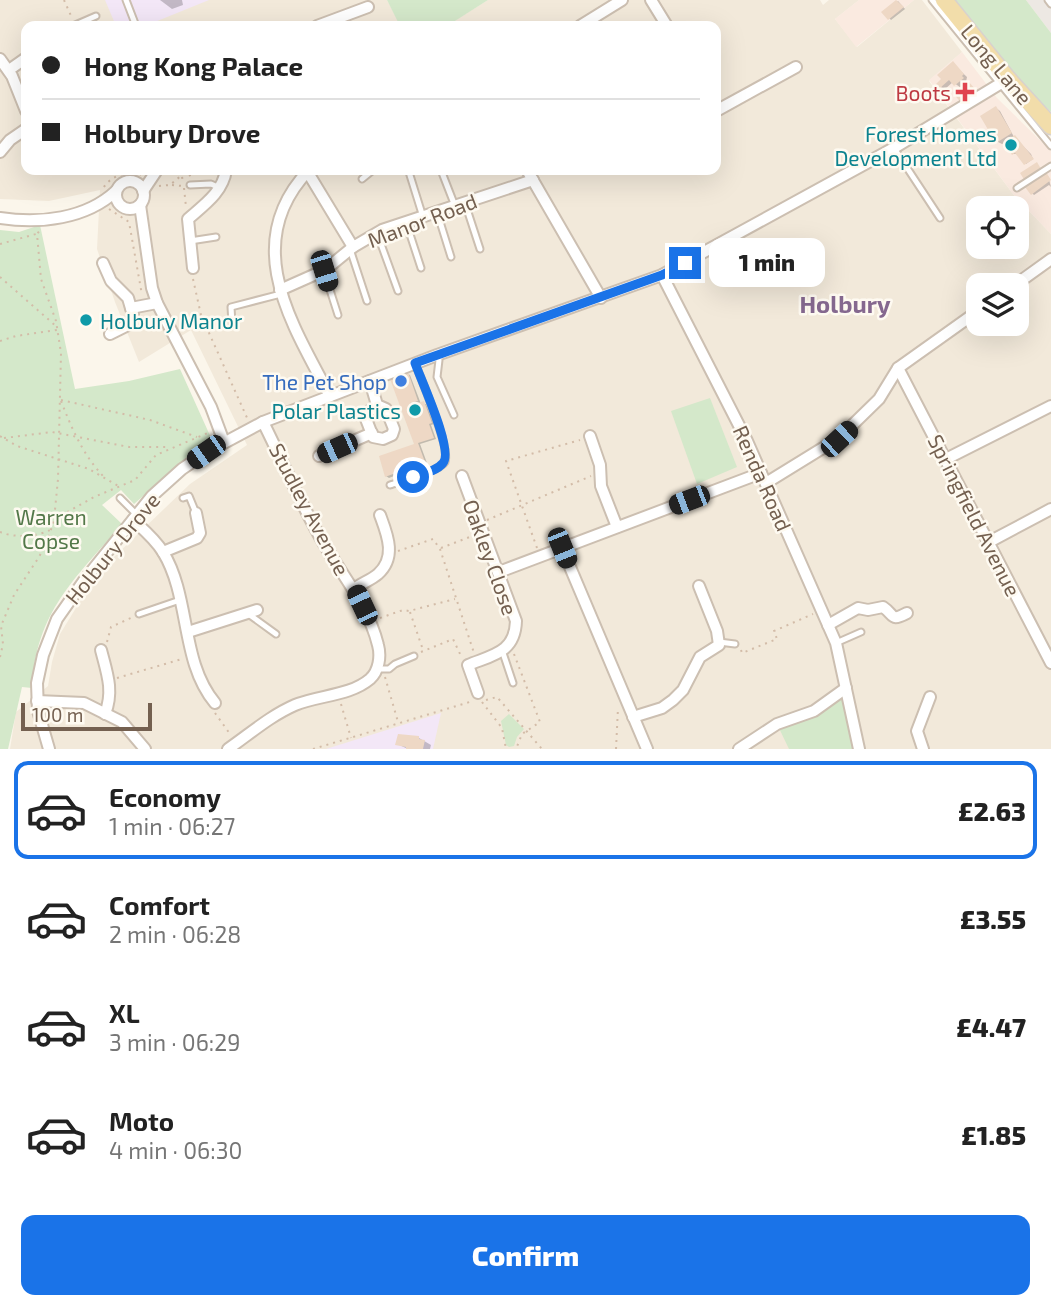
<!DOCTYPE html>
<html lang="en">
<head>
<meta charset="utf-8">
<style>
	:root { --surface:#fff; --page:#f2f2f2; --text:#222; --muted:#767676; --line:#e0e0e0; --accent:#1a73e8 }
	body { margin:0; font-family:"Exo 2",sans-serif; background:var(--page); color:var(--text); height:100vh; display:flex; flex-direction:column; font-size:26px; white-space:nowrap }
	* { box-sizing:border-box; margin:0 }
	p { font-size:23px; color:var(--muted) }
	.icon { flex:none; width:38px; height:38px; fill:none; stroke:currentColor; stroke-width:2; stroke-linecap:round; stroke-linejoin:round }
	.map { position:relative; height:749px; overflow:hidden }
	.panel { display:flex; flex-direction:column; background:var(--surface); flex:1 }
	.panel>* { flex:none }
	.top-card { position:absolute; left:21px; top:21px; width:700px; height:154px; border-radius:14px; box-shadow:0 7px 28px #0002; display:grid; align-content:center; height:154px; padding:0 21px; background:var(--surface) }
	.tools { position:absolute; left:966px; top:196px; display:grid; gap:14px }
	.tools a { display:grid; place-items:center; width:63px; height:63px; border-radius:14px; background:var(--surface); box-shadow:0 7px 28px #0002; font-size:35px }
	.scale { position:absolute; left:21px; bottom:18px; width:131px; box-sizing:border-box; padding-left:7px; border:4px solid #746050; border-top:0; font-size:19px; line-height:24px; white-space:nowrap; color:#746050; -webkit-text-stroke:5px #fefaf1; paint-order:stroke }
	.end { position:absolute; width:32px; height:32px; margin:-16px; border:9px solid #1a73e8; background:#fff; box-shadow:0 0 0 4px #fff }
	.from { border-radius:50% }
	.bubble { position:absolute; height:49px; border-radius:14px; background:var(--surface); box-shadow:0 7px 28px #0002; font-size:23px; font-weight:800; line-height:49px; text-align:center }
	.car { position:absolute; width:21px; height:42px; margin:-21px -10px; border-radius:9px; box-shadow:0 0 5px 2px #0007; background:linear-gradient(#222 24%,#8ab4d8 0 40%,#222 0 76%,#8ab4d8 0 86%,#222 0) }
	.top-card b { display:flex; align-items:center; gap:24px; height:66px; font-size:26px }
	.top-card b+b { border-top:2px solid var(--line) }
	.top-card i { width:18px; height:18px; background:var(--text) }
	ul { padding:12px 0 0; list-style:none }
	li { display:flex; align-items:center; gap:21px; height:98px; margin:0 14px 10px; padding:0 7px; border:4px solid transparent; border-radius:14px }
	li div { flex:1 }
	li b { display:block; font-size:26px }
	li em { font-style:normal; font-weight:800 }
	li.current { border-color:var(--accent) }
	li>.icon { width:63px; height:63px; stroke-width:1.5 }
	.action { display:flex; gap:14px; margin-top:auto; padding:14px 21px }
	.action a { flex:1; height:80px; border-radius:14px; background:var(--accent); color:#fff; font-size:28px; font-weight:800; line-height:80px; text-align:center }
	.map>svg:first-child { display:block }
</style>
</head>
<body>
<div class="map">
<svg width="1051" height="749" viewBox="0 0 1051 749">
	<rect width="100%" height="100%" fill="#fbf6eb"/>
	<path fill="#f2e9da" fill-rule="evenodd" d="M0 0H387L401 26H26V170H716V26H446L488 0H820L823 5 829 0H859L835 19 857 47 914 0H922L962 52 929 81 1013 194 1051 234V749H10L16 712 48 686 52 662 60 634 79 603 114 557 190 484 247 445 191 330 139 362 115 302 97 249 100 190 49 201 0 199ZM978 208H1017V247H978ZM978 285H1017V324H978Z"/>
	<g fill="#faeae0">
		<polygon points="859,0 914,0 856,47 835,19"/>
		<polygon points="962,52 997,98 1051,151 1051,234 1013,194 929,80"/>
	</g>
	<polygon fill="#ede8e3" points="1026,0 1051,0 1051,33"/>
	<g fill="#f3e7f7">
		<polygon points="105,0 209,0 145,26 116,26"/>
		<polygon points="441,713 433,749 326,749"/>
	</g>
	<g fill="#d4e8ca">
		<polygon points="387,0 488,0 447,26 400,26"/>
		<polygon points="955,0 1026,0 1051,33 1051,112 1017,79"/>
		<path d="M40 225 75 389 129 381 180 369 212 440 175 468 134 504 121 490 102 505 122 524C75 579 36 611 32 688L22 687 8 749H0V230L19 232Z"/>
		<polygon points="710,398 737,467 697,484 671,411"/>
		<polygon points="846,688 859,749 789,749 777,724 797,719"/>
		<polygon points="509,714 524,729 517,737 514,746 509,747 506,745 501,721"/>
	</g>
	<g fill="#0003">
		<polygon points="160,0 182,0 183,5 172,9"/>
		<polygon points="898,1 905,9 891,20 884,13"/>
		<polygon points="953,64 967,77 966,82 978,93 965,104 961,88 953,82 945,89 941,87"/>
		<polygon points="996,108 1000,111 1014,137 1031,154 1033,159 1026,164 1018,154 1013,154 1006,142 1002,144 998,142"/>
		<polygon points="1048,176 1051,187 1049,185 1034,195 1032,193"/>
		<polygon points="408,374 410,375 421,404 426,404 434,424 431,425 436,439 420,444 427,463 389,478 386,476 416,445 392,380"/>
		<polygon points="419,738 431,745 430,749 408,749 397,744"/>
	</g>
	<g fill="#eed8c5">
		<polygon points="896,0 904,7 888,20 881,12"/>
		<polygon points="953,61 964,74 962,76 964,78 954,86 949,80 940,88 936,84 941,79 937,75"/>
		<polygon points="968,81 977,91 962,104 953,93"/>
		<polygon points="996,106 1012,133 996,143 980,116"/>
		<polygon points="1015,135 1034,159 1024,165 1015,153 1012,155 1004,142"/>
		<polygon points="1037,162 1041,169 1025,181 1020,173"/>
		<polygon points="1046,172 1051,180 1031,195 1025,187"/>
		<polygon points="408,372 418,401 410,403 411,405 424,401 432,423 429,424 434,438 418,443 425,462 385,477 379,456 414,444 390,379"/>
		<polygon points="398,734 419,736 419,739 425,740 423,749 406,749 406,747 395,745"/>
	</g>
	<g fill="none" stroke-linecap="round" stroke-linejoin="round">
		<defs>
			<g id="service">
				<polyline points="126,0 136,26"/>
				<polyline points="932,0 1051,146"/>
				<polyline points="1048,0 1051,4"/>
				<polyline points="73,26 96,16"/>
				<polyline points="894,148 940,218"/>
				<polyline points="441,170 455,206"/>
				<polyline points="409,172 423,217"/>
				<polyline points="362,179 373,170"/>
				<polyline points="190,185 211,184 220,188"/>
				<polyline points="1017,188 1051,166"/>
				<polyline points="465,203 480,249"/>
				<polyline points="437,212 451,257"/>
				<polyline points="406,222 421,268"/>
				<polyline points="377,233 398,291"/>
				<polyline points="190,241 216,237"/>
				<polyline points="350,249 367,301"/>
				<polyline points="324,271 338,315"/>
				<polyline points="232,324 231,307 281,294"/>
				<polyline points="437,355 439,360 437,377 454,415"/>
				<path d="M390 485C402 481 440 471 445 462 451 449 421 379 415 363"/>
				<polyline points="120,498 137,515"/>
				<polyline points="183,498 189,496 196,513"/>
				<polyline points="247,613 276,634"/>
				<polyline points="139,614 180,600"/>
				<polyline points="719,642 735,644"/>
				<polyline points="836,643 861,632"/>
				<polyline points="502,650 513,683"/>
				<polyline points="378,669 389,669 395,664 414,656"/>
			</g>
			<g id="minor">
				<polyline points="651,0 667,26"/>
				<polyline points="317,26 368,7"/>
				<polyline points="580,26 622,0"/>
				<polyline points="0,59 12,76 26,111"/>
				<polyline points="9,70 26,58"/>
				<polyline points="716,111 796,67"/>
				<polyline points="0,152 10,140 26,129"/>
				<path d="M309 170C239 243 292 324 330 396"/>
				<polyline points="527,170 601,298"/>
				<polyline points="307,171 353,247"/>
				<circle cx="130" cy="195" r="14"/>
				<polyline points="143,191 157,170"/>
				<polyline points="140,205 152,288 157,303 211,407 224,442"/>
				<path d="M0 218C40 224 86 219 116 191"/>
				<polyline points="103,263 111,281 128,298 133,315 130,324 110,334"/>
				<path d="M193 268 188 219C204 205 223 192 226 170"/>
				<polyline points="662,275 747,441 836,643 859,749"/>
				<polyline points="1015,285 1051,259"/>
				<polyline points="280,290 325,270 353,247 382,230 533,180"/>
				<polyline points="131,308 157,303"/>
				<polyline points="898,368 1051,663"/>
				<polyline points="370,381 377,405 386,409 394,429 392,435 383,439 373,437 366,419 368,412 377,405"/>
				<polyline points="590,436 600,465 601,486 617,527"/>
				<polyline points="319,456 372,433"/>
				<polyline points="946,459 1051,406"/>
				<path d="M462 476 516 621C515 653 492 655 468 665L478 693"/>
				<polyline points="766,483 839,438 879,399 898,368 978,311"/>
				<path d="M133 520C144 530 155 539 163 552 191 598 180 661 215 703"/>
				<polyline points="989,542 1051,509"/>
				<polyline points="562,548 647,749"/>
				<polyline points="163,552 197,538 200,533 196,513"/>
				<polyline points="499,572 761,473"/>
				<path d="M354 589C362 583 371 580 378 574 397 557 387 534 380 515"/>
				<path d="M828 625 858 608 868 610 883 607C895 615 890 622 907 613"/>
				<polyline points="188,632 257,610"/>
				<path d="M101 650C107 673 114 691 105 714"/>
				<polyline points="37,701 84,703 122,722 145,749"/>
				<polyline points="633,717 662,708 673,700 683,690 700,657 719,645 717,631 699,586"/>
				<polyline points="49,749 38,711 37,683 43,655 57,619 83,582 152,496 182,469 207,452 263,422 437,355 662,275 894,148 1008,79"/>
				<path d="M228 749C251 733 270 716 295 705 319 695 350 696 370 679 379 671 381 656 378 645 368 604 340 573 320 537 299 500 282 460 263 422"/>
				<polyline points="739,749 777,724 814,711 846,688"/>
				<polyline points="923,749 917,731 930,697"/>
			</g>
			<polyline id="primary" points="944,0 1008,79 1051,126"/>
		</defs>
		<use href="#service" stroke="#ccbfb1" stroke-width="9"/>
		<use href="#minor" stroke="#ccbfb1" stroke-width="14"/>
		<use href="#primary" stroke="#d8d2ce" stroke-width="19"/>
		<g stroke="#d3bca8" stroke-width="2" stroke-dasharray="2 5" stroke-linecap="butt">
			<polyline points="64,0 72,18"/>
			<polyline points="114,170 117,176"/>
			<polyline points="181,170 183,183"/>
			<polyline points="183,172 188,173 192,178"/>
			<polyline points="172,185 183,186"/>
			<polyline points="159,186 170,185 182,175"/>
			<path d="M104 187C110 177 126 171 138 172L141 175"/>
			<polyline points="184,188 186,207"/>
			<polyline points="109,209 129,222 142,295"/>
			<polyline points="0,244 36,234"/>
			<polyline points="0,277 57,327"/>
			<polyline points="193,279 201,315 248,420"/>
			<polyline points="0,341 16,336 57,330"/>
			<polyline points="61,400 150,420 197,437"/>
			<path d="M61 401C72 429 83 455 104 477"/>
			<polyline points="0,436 17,446 89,469 120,487"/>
			<polyline points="4,438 52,432 129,447 169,447"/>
			<polyline points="55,519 94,497 135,480 156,455 210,432"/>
			<polyline points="487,520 591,476"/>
			<path d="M0 532C15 538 36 537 50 530"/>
			<polyline points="441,548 475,535"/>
			<polyline points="537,548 506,461 580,440"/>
			<polyline points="398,551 433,539 440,549 474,653"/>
			<polyline points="410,612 423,650"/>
			<polyline points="380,618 403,610 409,611 455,599"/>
			<polyline points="107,642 111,627 133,617"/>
			<polyline points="741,650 742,653 777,639 774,631 813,614"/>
			<polyline points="421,652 453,639 461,656"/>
			<polyline points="514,654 540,722 522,734 516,749"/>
			<polyline points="0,657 3,644 1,626 14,595 39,557 48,539 54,520 58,479 61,353 56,321 41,279 37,234 41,229"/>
			<polyline points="385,677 398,722"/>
			<polyline points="117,678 182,659"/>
			<polyline points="486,700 497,697 542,749"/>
			<polyline points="482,702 502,728 506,749"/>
			<polyline points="341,704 351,738"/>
			<polyline points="215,713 230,734"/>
			<polyline points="313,749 473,701"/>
			<polyline points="616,749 618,708"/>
		</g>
		<use href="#service" stroke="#fff" stroke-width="5"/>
		<use href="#minor" stroke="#fff" stroke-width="10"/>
		<use href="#primary" stroke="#f2ddaa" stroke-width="16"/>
	</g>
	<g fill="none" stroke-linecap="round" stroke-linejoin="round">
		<path stroke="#1a73e8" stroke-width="9" d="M413 477C422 474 437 471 443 463 454 451 421 380 415 363L662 275 685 263"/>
	</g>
	<path fill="#e0444e" stroke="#fefaf1" stroke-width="2.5" d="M961.5 81.5h7v7h7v7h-7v7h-7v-7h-7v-7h7z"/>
	<g fill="#0f9aa8" stroke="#fefaf1" stroke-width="2.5">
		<circle cx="1011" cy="145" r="7"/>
		<circle cx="86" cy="320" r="7"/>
		<circle cx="415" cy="410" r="7"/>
	</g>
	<circle fill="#3f7fe0" stroke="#fefaf1" stroke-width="2.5" cx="401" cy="381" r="7"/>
	<g text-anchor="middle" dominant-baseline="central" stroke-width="5" stroke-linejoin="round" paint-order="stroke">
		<g font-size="21" fill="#746050" stroke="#fefaf1">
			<text transform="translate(997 64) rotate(50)">Long Lane</text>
			<text transform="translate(422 220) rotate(-21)">Manor Road</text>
			<text transform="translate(763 478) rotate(66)">Renda Road</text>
			<text transform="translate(310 509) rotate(62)">Studley Avenue</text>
			<text transform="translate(975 515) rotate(63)">Springfield Avenue</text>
			<text transform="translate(112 548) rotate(-51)">Holbury Drove</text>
			<text transform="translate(491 557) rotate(70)">Oakley Close</text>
		</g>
		<g font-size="21" fill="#be3a42" stroke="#fefaf1" text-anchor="end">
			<text x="951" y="92">Boots</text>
		</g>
		<g font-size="21" fill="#0d838f" stroke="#fefaf1" text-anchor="end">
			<text x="997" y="133">Forest Homes<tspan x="997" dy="24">Development Ltd</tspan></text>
			<text x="100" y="320" text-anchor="start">Holbury Manor</text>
			<text x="401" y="410">Polar Plastics</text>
		</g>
		<g font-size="21" fill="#366cbe" stroke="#fefaf1" text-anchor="end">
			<text x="387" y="381">The Pet Shop</text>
		</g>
		<g font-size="21" fill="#537849" stroke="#fefaf1">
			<text x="51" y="516">Warren<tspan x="51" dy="24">Copse</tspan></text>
		</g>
		<g font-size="24" font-weight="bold" fill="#85688f" stroke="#fefaf1">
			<text x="845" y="303">Holbury</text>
		</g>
	</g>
</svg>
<div class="tools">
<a><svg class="icon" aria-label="locate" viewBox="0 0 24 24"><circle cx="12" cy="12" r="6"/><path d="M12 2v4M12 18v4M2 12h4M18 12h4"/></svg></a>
<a><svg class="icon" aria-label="layers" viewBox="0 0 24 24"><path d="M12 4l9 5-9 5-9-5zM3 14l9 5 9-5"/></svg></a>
</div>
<div class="scale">100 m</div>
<i class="end from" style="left:413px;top:477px"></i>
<i class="end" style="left:685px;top:263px"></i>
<div class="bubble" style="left:709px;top:238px;width:116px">1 min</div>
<i class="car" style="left:324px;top:271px;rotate:163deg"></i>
<i class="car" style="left:839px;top:439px;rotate:47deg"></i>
<i class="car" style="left:337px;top:448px;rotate:246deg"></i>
<i class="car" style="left:206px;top:452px;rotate:235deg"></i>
<i class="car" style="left:689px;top:500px;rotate:249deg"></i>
<i class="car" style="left:562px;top:548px;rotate:158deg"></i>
<i class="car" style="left:362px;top:605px;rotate:335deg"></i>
<div class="top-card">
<b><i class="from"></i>Hong Kong Palace</b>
<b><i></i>Holbury Drove</b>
</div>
</div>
<section class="panel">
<ul>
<li class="current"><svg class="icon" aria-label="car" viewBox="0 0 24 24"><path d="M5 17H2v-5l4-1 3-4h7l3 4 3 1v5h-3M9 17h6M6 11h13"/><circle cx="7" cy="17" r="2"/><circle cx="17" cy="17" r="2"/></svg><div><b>Economy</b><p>1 min · 06:27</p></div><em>£2.63</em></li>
<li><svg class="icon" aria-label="car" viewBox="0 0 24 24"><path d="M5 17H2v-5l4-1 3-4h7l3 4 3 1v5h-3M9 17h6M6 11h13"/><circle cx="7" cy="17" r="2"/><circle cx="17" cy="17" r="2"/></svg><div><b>Comfort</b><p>2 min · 06:28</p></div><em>£3.55</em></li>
<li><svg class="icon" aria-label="car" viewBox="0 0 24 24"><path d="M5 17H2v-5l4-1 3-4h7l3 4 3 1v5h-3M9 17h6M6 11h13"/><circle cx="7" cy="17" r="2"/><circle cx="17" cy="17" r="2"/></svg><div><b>XL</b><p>3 min · 06:29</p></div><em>£4.47</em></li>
<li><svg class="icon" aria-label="car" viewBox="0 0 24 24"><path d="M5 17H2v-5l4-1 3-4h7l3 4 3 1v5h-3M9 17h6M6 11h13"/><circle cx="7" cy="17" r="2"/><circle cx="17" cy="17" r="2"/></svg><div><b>Moto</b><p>4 min · 06:30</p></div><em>£1.85</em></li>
</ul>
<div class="action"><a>Confirm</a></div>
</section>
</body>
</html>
